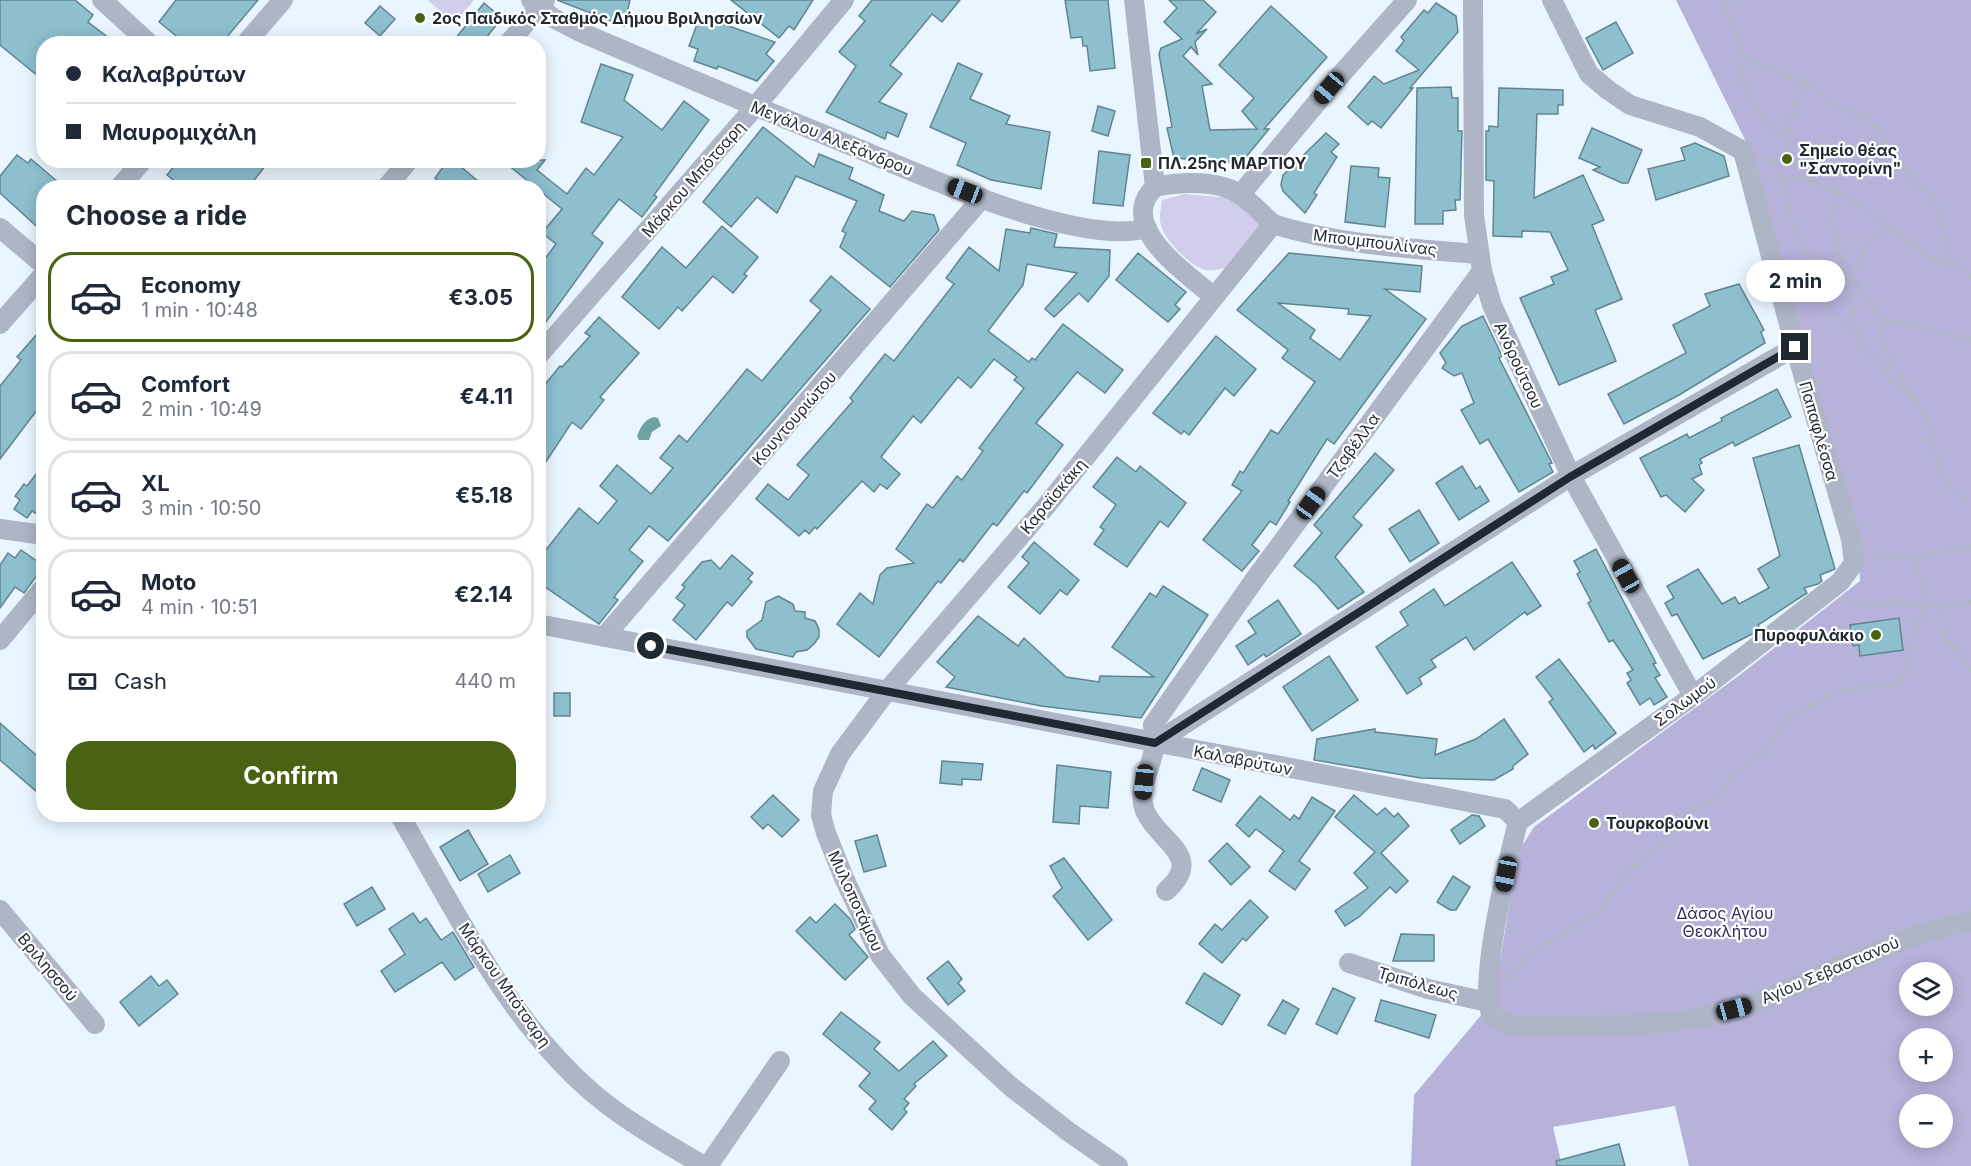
<!DOCTYPE html>
<html lang="en">
<head>
<meta charset="utf-8">
<style>
	:root { --surface:#fff; --page:#f2f2f3; --text:#1f2937; --muted:#747a83; --line:#e0e1e3; --accent:#4a6313 }
	body { margin:0; font-family:Inter,sans-serif; background:var(--page); color:var(--text); height:100vh; display:flex; flex-direction:column; font-size:22px; white-space:nowrap }
	* { box-sizing:border-box; margin:0 }
	p { font-size:20px; color:var(--muted) }
	.icon { flex:none; width:33px; height:33px; fill:none; stroke:currentColor; stroke-width:2; stroke-linecap:round; stroke-linejoin:round }
	.map { position:relative; flex:1; overflow:hidden }
	.panel { position:absolute; left:36px; top:180px; width:510px; height:642px; display:flex; flex-direction:column; background:var(--surface); border-radius:24px; box-shadow:0 3px 15px #0003 }
	.panel>* { flex:none }
	.top-card { position:absolute; left:36px; top:36px; width:510px; height:132px; border-radius:24px; box-shadow:0 3px 15px #0003; display:grid; align-content:center; height:132px; padding:0 30px; background:var(--surface) }
	.fabs { position:absolute; left:1899px; top:962px; display:grid; gap:12px }
	.fabs a { display:grid; place-items:center; width:54px; height:54px; border-radius:50%; background:var(--surface); box-shadow:0 3px 15px #0003; font-size:30px }
	.end { position:absolute; width:27px; height:27px; margin:-14px; border:8px solid #1e2932; background:#fff; box-shadow:0 0 0 3px #fff }
	.from { border-radius:50% }
	.bubble { position:absolute; height:42px; border-radius:21px; background:var(--surface); box-shadow:0 3px 15px #0003; font-size:20px; font-weight:700; line-height:42px; text-align:center }
	.car { position:absolute; width:18px; height:36px; margin:-18px -9px; border-radius:8px; box-shadow:0 0 4px 2px #0007; background:linear-gradient(#222 24%,#8ab4d8 0 40%,#222 0 76%,#8ab4d8 0 86%,#222 0) }
	.top-card b { display:flex; align-items:center; gap:21px; height:57px; font-size:22px }
	.top-card b+b { border-top:2px solid var(--line) }
	.top-card i { width:15px; height:15px; background:var(--text) }
	ul { padding:0; list-style:none }
	li { display:flex; align-items:center; gap:18px; height:90px; margin:0 12px 9px; padding:0 18px; border:3px solid var(--line); border-radius:24px }
	li div { flex:1 }
	li b { display:block; font-size:22px }
	li em { font-style:normal; font-weight:700 }
	li.active { border-color:var(--accent) }
	li>.icon { width:54px; height:54px; stroke-width:1.5 }
	h2 { padding:0 30px; font-size:27px; line-height:72px }
	.pay { display:flex; align-items:center; gap:15px; height:66px; padding:0 30px; font-size:22px }
	.pay p { margin-inline-start:auto }
	.cta { display:flex; gap:12px; margin-top:auto; padding:12px 30px }
	.cta a { flex:1; height:69px; border-radius:24px; background:var(--accent); color:#fff; font-size:24px; font-weight:700; line-height:69px; text-align:center }
	.map>svg:first-child { display:block }
</style>
</head>
<body>
<div class="map">
<svg width="1971" height="1166" viewBox="0 0 1971 1166">
	<rect width="100%" height="100%" fill="#eaf6ff"/>
	<g fill="#d1ceec">
		<polygon points="428,0 474,0 454,24"/>
		<path d="M1184 194 1232 198 1260 224 1256 233 1225 268C1217 270 1209 272 1202 269 1188 263 1167 242 1162 228 1158 219 1161 210 1162 200Z"/>
	</g>
	<path fill="#b7b2da" fill-rule="evenodd" d="M1676 0H1971V1166H1689L1675 1106 1553 1127 1562 1166H1411L1414 1095 1498 995V973L1516 864 1522 846 1534 827 1745 671 1860 581 1859 563 1751 152ZM1910 972H1942V1005H1910ZM1910 1038H1942V1071H1910ZM1910 1104H1942V1137H1910Z"/>
	<path fill="#6da3a3" d="M654 417 658 418 661 426 652 432 649 440H639L637 436C641 426 644 420 654 417Z"/>
	<g fill="#8dbfcf" stroke="#618590" stroke-width="1.5" fill-rule="evenodd">
		<polygon points="0,0 75,0 93,15 88,22 117,44 44,44 44,81 0,45"/>
		<polygon points="176,0 258,0 221,44 186,44 159,22"/>
		<polygon points="557,0 630,0 624,26"/>
		<polygon points="731,0 813,0 794,30 789,26 779,38"/>
		<polygon points="872,0 960,0 942,22 932,14 890,65 902,74 879,102 907,114 898,137 887,132 885,139 826,112 856,66 839,52 865,21 859,16"/>
		<polygon points="1065,0 1108,0 1115,68 1090,71 1087,46 1083,46 1082,37 1071,38"/>
		<polygon points="1169,0 1203,0 1216,12 1196,34 1207,29 1195,42 1198,55 1191,47 1183,56 1212,84 1202,86 1210,130 1257,129 1242,111 1254,98 1219,65 1271,6 1327,57 1264,129 1269,129 1241,163 1174,158 1167,128 1172,127 1159,54 1161,48 1182,39 1164,22 1177,8"/>
		<polygon points="484,3 502,18 481,44 451,44"/>
		<polygon points="1436,3 1456,16 1458,32 1410,88 1413,88 1381,128 1372,121 1368,125 1348,107 1374,76 1384,84 1419,70 1396,51 1404,41 1401,37 1424,10 1428,13"/>
		<polygon points="380,6 395,19 380,36 365,23"/>
		<polygon points="700,16 775,42 766,54 774,61 757,81 718,66 717,69 694,61 698,49 689,46"/>
		<polygon points="1616,22 1633,53 1603,70 1586,38"/>
		<polygon points="958,63 982,74 970,99 1010,116 1006,124 1050,132 1041,189 991,180 957,165 966,143 930,127"/>
		<polygon points="601,64 633,75 624,100 662,130 684,101 709,120 654,195 657,197 642,217 619,199 592,234 603,243 538,333 538,268 556,244 542,233 562,209 502,160 545,160 537,170 567,194 586,168 594,175 623,137 581,122"/>
		<polygon points="1451,87 1452,98 1458,98 1458,131 1462,131 1460,200 1455,200 1456,210 1443,211 1443,224 1415,224 1417,88"/>
		<polygon points="1499,88 1563,90 1563,105 1558,105 1558,114 1537,114 1534,198 1583,175 1604,220 1592,225 1622,299 1595,310 1616,361 1559,385 1520,298 1554,284 1551,277 1568,270 1550,232 1522,231 1522,237 1493,236 1494,181 1486,180 1486,131 1489,131 1489,126 1498,127"/>
		<polygon points="1098,106 1115,111 1108,136 1092,131"/>
		<polygon points="763,127 814,167 819,154 853,168 849,179 884,195 879,211 904,221 912,211 934,215 939,230 890,287 840,247 846,233 842,231 857,201 796,176 777,213 757,197 731,227 703,202"/>
		<polygon points="1592,128 1642,150 1628,183 1622,183 1593,170 1600,167 1579,158"/>
		<polygon points="1326,133 1339,144 1331,152 1337,157 1314,193 1317,195 1305,213 1283,191 1281,185 1283,175"/>
		<polygon points="1695,143 1724,156 1729,176 1656,200 1648,169 1685,160 1681,148"/>
		<polygon points="1099,151 1130,155 1123,206 1093,203"/>
		<polygon points="17,155 28,163 31,159 65,188 44,188 44,233 0,193 0,176"/>
		<polygon points="179,160 270,160 248,188 183,188 167,175"/>
		<polygon points="448,160 453,160 486,188 447,188 435,178"/>
		<polygon points="1351,166 1379,168 1378,177 1390,178 1385,227 1345,222"/>
		<polygon points="722,226 758,257 744,274 747,276 733,293 713,276 682,311 678,307 659,329 622,297 662,247 686,268"/>
		<polygon points="1031,228 1057,234 1054,247 1110,250 1109,276 1088,302 1079,293 1054,317 1045,309 1077,273 1027,264 1023,285 988,331 1029,362 1032,358 1035,360 1063,324 1123,370 1105,393 1077,372 1036,423 1063,445 1027,493 1024,491 997,526 993,523 963,562 960,559 941,583 938,581 879,657 837,624 860,593 873,604 880,575 887,568 914,563 896,549 927,504 933,508 957,476 962,480 983,451 979,448 1024,388 1014,380 1017,377 994,359 971,388 958,377 921,423 913,416 881,457 900,474 887,489 880,484 874,492 862,481 817,529 815,527 809,534 805,530 799,536 756,499 768,484 788,500 809,475 797,465 853,401 850,398 885,354 894,361 954,284 946,278 969,247 999,271 1006,229 1030,233"/>
		<polygon points="1138,253 1186,292 1175,305 1180,309 1168,322 1116,280"/>
		<path d="M1289 253 1422 266 1420 292 1385 289 1426 319 1334 444 1327 439 1288 501 1290 502 1276 525 1270 521 1252 545 1259 551 1242 571 1203 540 1242 491 1232 485 1240 471 1243 473 1271 430 1278 434 1315 382 1282 358 1288 350 1237 310ZM1278 303 1349 309 1348 314 1371 316 1340 360 1310 338 1315 330Z"/>
		<polygon points="831,276 870,309 668,541 649,526 629,550 643,561 614,597 618,600 599,624 538,582 538,560 579,508 598,524 617,501 600,486 617,465 651,494 673,468 660,458 679,435 687,442 747,369 762,381 821,310 810,301"/>
		<polygon points="1739,284 1764,330 1761,332 1765,343 1679,395 1624,424 1608,394 1686,353 1673,325 1710,306 1705,294"/>
		<polygon points="1483,316 1502,356 1499,358 1552,463 1549,464 1553,472 1519,492 1488,439 1480,444 1461,410 1474,403 1462,373 1454,376 1442,368 1446,363 1440,353 1462,326"/>
		<polygon points="599,317 639,353 600,397 604,400 581,429 572,422 538,474 538,393 560,366 562,367 590,336 585,333"/>
		<polygon points="44,326 44,415 37,410 0,459 0,386 21,360 17,357"/>
		<polygon points="1216,336 1256,369 1234,396 1225,388 1189,435 1184,431 1181,434 1153,413"/>
		<polygon points="1777,389 1791,417 1735,446 1733,442 1700,459 1702,463 1699,465 1702,474 1692,479 1704,490 1685,512 1666,495 1661,497 1640,458 1687,434 1689,438 1722,421 1721,418"/>
		<polygon points="1799,445 1835,569 1820,575 1822,581 1818,584 1804,588 1807,593 1758,625 1760,629 1756,632 1703,659 1677,614 1672,616 1665,603 1674,598 1667,586 1698,569 1722,604 1735,597 1739,604 1769,588 1758,569 1780,556 1753,458"/>
		<polygon points="1375,453 1394,470 1353,517 1362,525 1335,557 1364,592 1338,609 1317,585 1294,566 1322,533 1314,525"/>
		<polygon points="1117,457 1136,472 1140,466 1186,503 1168,527 1160,521 1127,567 1094,544 1104,530 1100,527 1116,505 1093,487"/>
		<polygon points="44,464 44,519 32,511 27,518 14,509 20,500 15,496 24,484 27,486"/>
		<polygon points="1462,466 1476,489 1480,486 1489,501 1459,520 1436,483"/>
		<polygon points="1419,510 1439,543 1410,562 1389,529"/>
		<polygon points="1034,542 1079,580 1067,595 1060,590 1040,614 1008,587 1029,563 1022,557"/>
		<polygon points="1596,549 1656,663 1653,664 1660,675 1655,678 1667,697 1654,705 1650,698 1640,705 1627,683 1631,680 1627,673 1633,670 1613,640 1609,642 1588,603 1591,601 1577,574 1580,572 1574,561"/>
		<polygon points="21,550 44,566 24,593 15,587 0,608 0,565 8,553 15,558"/>
		<polygon points="732,555 753,573 748,579 752,582 732,606 727,602 696,640 673,620 685,605 676,598 685,587 682,585 702,562 711,560 720,569"/>
		<polygon points="1512,562 1541,606 1527,615 1525,612 1474,650 1466,637 1431,660 1436,667 1419,678 1422,684 1407,694 1376,647 1408,625 1400,612 1434,589 1445,606"/>
		<polygon points="1163,586 1208,615 1141,718 1041,706 946,687 955,677 937,662 978,616 1018,646 1024,638 1066,677 1099,682 1100,676 1154,677 1112,647 1150,593 1156,597"/>
		<polygon points="778,596 793,604 795,611 805,612 805,618 815,621 819,629 819,637 814,644 807,650 796,652 793,657 756,649 747,637 747,631 762,620 766,602"/>
		<polygon points="1278,600 1301,634 1266,657 1264,654 1248,665 1236,646 1256,633 1248,621"/>
		<polygon points="1899,618 1903,650 1860,656 1859,645 1853,646 1850,625"/>
		<polygon points="1329,656 1358,700 1312,731 1283,687"/>
		<polygon points="1559,659 1616,733 1595,749 1593,745 1584,752 1549,702 1553,699 1536,677"/>
		<rect x="554" y="693" width="16" height="23"/>
		<polygon points="1504,719 1528,754 1513,766 1513,769 1494,780 1421,778 1314,760 1317,739 1375,729 1375,732 1437,739 1435,755 1476,739"/>
		<polygon points="0,723 44,762 44,798 0,760"/>
		<polygon points="942,761 983,764 981,780 962,779 962,785 940,783"/>
		<polygon points="1057,765 1111,772 1108,808 1080,806 1079,824 1053,822"/>
		<polygon points="1202,768 1230,780 1221,802 1193,790"/>
		<polygon points="773,795 799,820 782,837 768,824 763,829 751,817"/>
		<polygon points="1354,795 1377,815 1385,808 1394,817 1398,813 1409,826 1381,853 1408,881 1396,893 1390,887 1359,917 1345,926 1335,911 1368,888 1354,873 1375,852 1335,817"/>
		<polygon points="1260,796 1290,820 1294,815 1299,819 1312,797 1335,811 1299,861 1310,869 1295,890 1269,871 1284,851 1256,829 1249,837 1236,825"/>
		<polygon points="1472,815 1479,816 1485,826 1460,844 1451,830"/>
		<polygon points="468,830 488,864 460,881 440,847"/>
		<polygon points="877,835 886,866 864,872 855,841"/>
		<polygon points="1227,843 1250,867 1231,885 1209,861"/>
		<polygon points="510,855 520,873 488,892 478,874"/>
		<polygon points="1064,858 1112,920 1088,940 1053,896 1062,888 1050,866"/>
		<polygon points="1453,876 1470,887 1456,910 1450,910 1437,902"/>
		<polygon points="372,887 385,909 357,926 344,904"/>
		<polygon points="1250,900 1268,917 1246,941 1243,938 1222,963 1199,944 1215,924 1222,930"/>
		<polygon points="835,904 850,919 855,929 849,935 868,957 845,980 796,931 810,917 816,923"/>
		<polygon points="413,913 420,923 426,918 441,940 453,932 474,967 455,980 442,962 395,992 381,971 405,954 389,929"/>
		<polygon points="1401,934 1434,935 1434,961 1393,961"/>
		<polygon points="948,961 962,979 958,983 965,991 948,1005 927,978"/>
		<polygon points="1204,973 1240,995 1222,1025 1186,1003"/>
		<polygon points="151,976 159,986 167,980 178,994 139,1026 120,1002"/>
		<polygon points="1333,988 1355,998 1337,1034 1316,1024"/>
		<polygon points="1283,1000 1299,1009 1285,1034 1268,1025"/>
		<polygon points="1381,1000 1436,1015 1429,1038 1375,1021"/>
		<polygon points="841,1012 880,1042 874,1049 899,1071 933,1041 947,1056 914,1084 916,1086 904,1099 909,1103 904,1109 907,1112 892,1130 869,1109 876,1101 859,1086 870,1073 823,1034"/>
		<polygon points="1619,1144 1625,1166 1557,1166 1556,1161"/>
	</g>
	<g fill="none" stroke-linecap="round" stroke-linejoin="round">
		<g stroke="#adb8c1" stroke-width="4" stroke-dasharray="4.5 4.5" stroke-linecap="butt">
			<polyline points="1728,0 1727,10 1743,55 1818,90 1831,102 1870,120 1915,182 1931,194 1938,207 1945,239 1945,255 1941,264"/>
			<path d="M1746 56C1734 91 1760 123 1790 138"/>
			<polyline points="1765,159 1774,162 1782,179 1792,222 1818,275 1830,309 1852,336 1877,358 1891,381 1911,396 1928,422 1939,466 1950,488 1971,499"/>
			<polyline points="1774,162 1789,148 1788,120 1792,116 1795,103 1803,93 1800,84"/>
			<polyline points="1782,179 1800,177 1844,195 1941,264 1957,264 1971,277"/>
			<polyline points="1837,192 1830,224 1839,232 1840,255 1860,342"/>
			<polyline points="1884,321 1868,299 1857,292 1854,278 1866,241 1891,228"/>
			<path d="M1913 396C1905 373 1871 348 1884 321 1915 321 1941 337 1971 339"/>
			<polyline points="1871,561 1884,554 1914,558 1971,547"/>
			<polyline points="1845,600 1870,606 1893,601 1929,606 1971,602"/>
			<polyline points="1943,605 1946,641 1957,649 1971,671"/>
			<polyline points="1506,978 1536,951 1603,908 1628,872 1666,840 1690,811 1717,800 1734,773 1762,753 1794,712 1816,704 1840,690 1872,686 1900,686 1916,628 1929,606 1914,558"/>
		</g>
		<g stroke="#aeb5c6" stroke-width="20">
			<polyline points="102,0 150,44"/>
			<path d="M531 0 553 18 578 31C669 70 760 109 852 146 919 174 1080 248 1147 228"/>
			<polyline points="1134,0 1155,187"/>
			<polyline points="1473,0 1474,215 1482,271 1492,305 1571,476 1693,696"/>
			<polyline points="245,44 283,0"/>
			<polyline points="508,44 545,0"/>
			<polyline points="119,188 143,160"/>
			<polyline points="386,188 409,160"/>
			<polyline points="1240,195 1329,88 1407,0"/>
			<path d="M1273 224C1336 244 1412 249 1478 254"/>
			<polyline points="0,228 44,265"/>
			<polyline points="0,324 44,274"/>
			<polyline points="538,356 755,107 844,0"/>
			<polyline points="0,529 44,535"/>
			<polyline points="538,624 1505,809 1518,822"/>
			<polyline points="604,637 982,198"/>
			<polyline points="0,640 44,587"/>
			<polyline points="1155,743 1571,476 1795,347"/>
			<path d="M399 814C456 911 506 1019 594 1094 627 1122 667 1144 704 1166"/>
			<polyline points="1518,822 1693,696 1840,582 1854,563 1851,539 1795,347 1743,151 1700,127 1630,105 1608,90 1589,74 1552,0"/>
			<path d="M1518 822C1508 861 1479 980 1491 1014 1509 1032 1543 1026 1565 1026 1626 1025 1692 1026 1750 1004 1825 977 1892 937 1971 921"/>
			<path d="M1166 891C1206 856 1158 842 1145 811 1136 787 1153 767 1155 743 1156 738 1154 731 1153 725L1255 579 1482 271"/>
			<polyline points="0,910 95,1024"/>
			<polyline points="1349,963 1428,989 1488,1002"/>
			<polyline points="708,1166 780,1061"/>
			<path d="M1118 1166 1069 1132 1010 1086 912 996 880 955 844 878 826 833 821 815 823 791 840 754 886 692 1047 505 1273 224C1263 215 1253 204 1242 196 1220 179 1180 182 1155 187 1114 226 1189 275 1214 297"/>
		</g>
	</g>
	<g fill="none" stroke-linecap="round" stroke-linejoin="round">
		<polyline stroke="#1e2932" stroke-width="8" points="651,646 1155,743 1570,477 1795,347"/>
	</g>
	<g fill="#4a6313" stroke="#fff" stroke-width="2">
		<circle cx="420" cy="18" r="6"/>
		<circle cx="1787" cy="159" r="6"/>
		<rect x="1140" y="157" width="12" height="12" rx="3"/>
		<circle cx="1876" cy="635" r="6"/>
		<circle cx="1594" cy="823" r="6"/>
	</g>
	<g text-anchor="middle" dominant-baseline="central" stroke-width="4.5" stroke-linejoin="round" paint-order="stroke">
		<g font-size="16" font-weight="bold" fill="#1e2932" stroke="#fff" text-anchor="start">
			<text x="432" y="18">2ος Παιδικός Σταθμός Δήμου Βριλησσίων</text>
			<text x="1799" y="150">Σημείο θέας<tspan x="1799" dy="18">"Σαντορίνη"</tspan></text>
			<text x="1158" y="163">ΠΛ.25ης ΜΑΡΤΙΟΥ</text>
			<text x="1864" y="635" text-anchor="end">Πυροφυλάκιο</text>
			<text x="1606" y="823">Τουρκοβούνι</text>
		</g>
		<g font-size="16" fill="#1e2932" stroke="#fff">
			<text transform="translate(832 138) rotate(22)">Μεγάλου Αλεξάνδρου</text>
			<text transform="translate(693 179) rotate(-49)">Μάρκου Μπότσαρη</text>
			<text transform="translate(1375 242) rotate(7)">Μπουμπουλίνας</text>
			<text transform="translate(1519 365) rotate(65)">Ανδρούτσου</text>
			<text transform="translate(794 418) rotate(-49)">Κουντουριώτου</text>
			<text transform="translate(1819 431) rotate(74)">Παπαφλέσσα</text>
			<text transform="translate(1353 446) rotate(-54)">Τζαβέλλα</text>
			<text transform="translate(1053 496) rotate(-50)">Καραϊσκάκη</text>
			<text transform="translate(1685 701) rotate(-36)">Σολωμού</text>
			<text transform="translate(1243 760) rotate(11)">Καλαβρύτων</text>
			<text transform="translate(856 901) rotate(65)">Μυλοποτάμου</text>
			<text transform="translate(48 967) rotate(50)">Βριλησσού</text>
			<text transform="translate(1830 970) rotate(-23)">Αγίου Σεβαστιανού</text>
			<text transform="translate(1418 983) rotate(16)">Τριπόλεως</text>
			<text transform="translate(505 985) rotate(55)">Μάρκου Μπότσαρη</text>
		</g>
		<g font-size="16" fill="#32285a" stroke="#fff">
			<text x="1725" y="913">Δάσος Αγίου<tspan x="1725" dy="18">Θεοκλήτου</tspan></text>
		</g>
	</g>
</svg>
<div class="fabs">
<a><svg class="icon" aria-label="layers" viewBox="0 0 24 24"><path d="M12 4l9 5-9 5-9-5zM3 14l9 5 9-5"/></svg></a>
<a>+</a>
<a>−</a>
</div>
<i class="end from" style="left:651px;top:646px"></i>
<i class="end" style="left:1795px;top:347px"></i>
<div class="bubble" style="left:1746px;top:260px;width:99px">2 min</div>
<i class="car" style="left:1329px;top:88px;rotate:220deg"></i>
<i class="car" style="left:965px;top:191px;rotate:291deg"></i>
<i class="car" style="left:1311px;top:503px;rotate:36deg"></i>
<i class="car" style="left:1626px;top:576px;rotate:331deg"></i>
<i class="car" style="left:1144px;top:782px;rotate:185deg"></i>
<i class="car" style="left:1506px;top:874px;rotate:191deg"></i>
<i class="car" style="left:1734px;top:1009px;rotate:75deg"></i>
<div class="top-card">
<b><i class="from"></i>Καλαβρύτων</b>
<b><i></i>Μαυρομιχάλη</b>
</div>
<section class="panel">
<h2>Choose a ride</h2>
<ul>
<li class="active"><svg class="icon" aria-label="car" viewBox="0 0 24 24"><path d="M5 17H2v-5l4-1 3-4h7l3 4 3 1v5h-3M9 17h6M6 11h13"/><circle cx="7" cy="17" r="2"/><circle cx="17" cy="17" r="2"/></svg><div><b>Economy</b><p>1 min · 10:48</p></div><em>€3.05</em></li>
<li><svg class="icon" aria-label="car" viewBox="0 0 24 24"><path d="M5 17H2v-5l4-1 3-4h7l3 4 3 1v5h-3M9 17h6M6 11h13"/><circle cx="7" cy="17" r="2"/><circle cx="17" cy="17" r="2"/></svg><div><b>Comfort</b><p>2 min · 10:49</p></div><em>€4.11</em></li>
<li><svg class="icon" aria-label="car" viewBox="0 0 24 24"><path d="M5 17H2v-5l4-1 3-4h7l3 4 3 1v5h-3M9 17h6M6 11h13"/><circle cx="7" cy="17" r="2"/><circle cx="17" cy="17" r="2"/></svg><div><b>XL</b><p>3 min · 10:50</p></div><em>€5.18</em></li>
<li><svg class="icon" aria-label="car" viewBox="0 0 24 24"><path d="M5 17H2v-5l4-1 3-4h7l3 4 3 1v5h-3M9 17h6M6 11h13"/><circle cx="7" cy="17" r="2"/><circle cx="17" cy="17" r="2"/></svg><div><b>Moto</b><p>4 min · 10:51</p></div><em>€2.14</em></li>
</ul>
<div class="pay"><svg class="icon" aria-label="cash" viewBox="0 0 24 24"><path d="M3 7h18v10H3z"/><circle cx="12" cy="12" r="2"/></svg>Cash<p>440 m</p></div>
<div class="cta"><a>Confirm</a></div>
</section>
</div>
</body>
</html>
